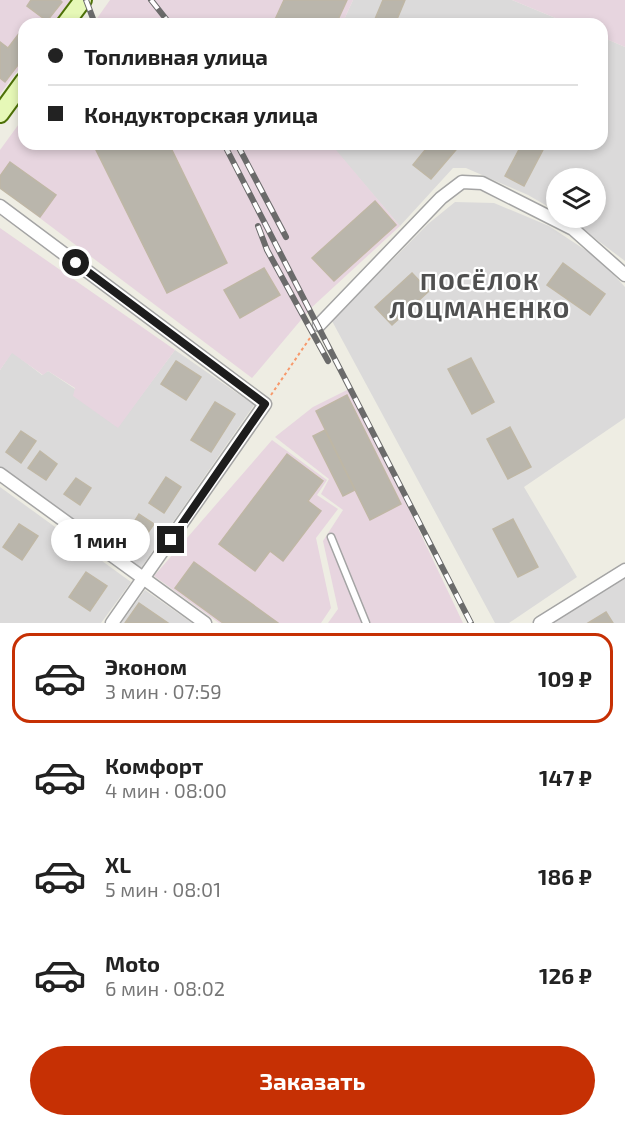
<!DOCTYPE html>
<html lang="ru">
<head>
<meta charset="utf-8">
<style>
	:root { --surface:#fff; --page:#f6f6f6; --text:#222; --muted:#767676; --line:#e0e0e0; --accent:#c63004 }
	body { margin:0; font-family:"Exo 2",sans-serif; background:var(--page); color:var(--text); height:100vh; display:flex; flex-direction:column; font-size:22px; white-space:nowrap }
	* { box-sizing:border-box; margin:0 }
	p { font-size:20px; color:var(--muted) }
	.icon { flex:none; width:33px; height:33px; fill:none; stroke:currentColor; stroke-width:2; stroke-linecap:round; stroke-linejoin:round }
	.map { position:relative; height:623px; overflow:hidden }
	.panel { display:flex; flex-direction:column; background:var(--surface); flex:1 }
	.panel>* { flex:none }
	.top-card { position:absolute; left:18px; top:18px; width:590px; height:132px; border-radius:18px; box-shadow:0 3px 9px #0003; display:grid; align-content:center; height:132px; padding:0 30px; background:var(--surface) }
	.tools { position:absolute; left:546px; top:168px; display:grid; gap:12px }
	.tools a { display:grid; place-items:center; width:60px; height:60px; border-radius:50%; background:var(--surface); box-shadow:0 3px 9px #0003; font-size:30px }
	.end { position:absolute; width:27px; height:27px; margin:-14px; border:8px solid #1d1d1d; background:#fff; box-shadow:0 0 0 3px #fff }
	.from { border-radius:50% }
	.bubble { position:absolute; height:42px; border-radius:21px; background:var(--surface); box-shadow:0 3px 9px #0003; font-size:20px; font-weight:700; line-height:42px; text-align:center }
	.top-card b { display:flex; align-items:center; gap:21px; height:57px; font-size:22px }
	.top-card b+b { border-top:2px solid var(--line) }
	.top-card i { width:15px; height:15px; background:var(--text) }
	ul { padding:10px 0 0; list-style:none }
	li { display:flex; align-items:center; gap:18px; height:90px; margin:0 12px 9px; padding:0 18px; border:3px solid transparent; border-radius:18px }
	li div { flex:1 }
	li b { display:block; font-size:22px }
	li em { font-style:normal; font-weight:700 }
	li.selected { border-color:var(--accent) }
	li>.icon { width:54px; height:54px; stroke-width:1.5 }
	.action { display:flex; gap:12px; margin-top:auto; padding:12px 30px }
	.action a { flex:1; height:69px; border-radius:36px; background:var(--accent); color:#fff; font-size:24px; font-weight:700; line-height:69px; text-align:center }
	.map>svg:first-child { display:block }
</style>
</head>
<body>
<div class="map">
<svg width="625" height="623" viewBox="0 0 625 623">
	<rect width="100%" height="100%" fill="#eeede3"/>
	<g fill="#dbdada">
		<polygon points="353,0 512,0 570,24 342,24"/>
		<polygon points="602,37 625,47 625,261 568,218 596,218 596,178 556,178 556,211 528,195 466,168 453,168 400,226 330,144 602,144"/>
		<polygon points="455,202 494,203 549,226 599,259 625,287 625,418 524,487 577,577 509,623 495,623 332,321 428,224"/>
		<polygon points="175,350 254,405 141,568 0,467 0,370 12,352 42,375 48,371 75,389 118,427"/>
		<polygon points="0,487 131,582 101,623 0,623"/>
		<polygon points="625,577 625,623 550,623"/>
		<polygon points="145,590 192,623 121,623"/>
	</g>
	<g fill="#e7d5df">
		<polygon points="0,0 71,0 53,24 24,24 24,62 0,94"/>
		<polygon points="110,0 353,0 342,24 93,24"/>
		<polygon points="512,0 625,0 625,47 602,37 602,24 570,24"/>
		<polygon points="24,117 24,144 331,144 400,226 311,308 252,378 0,188 0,150"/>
		<polygon points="0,228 175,350 118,428 73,396 75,388 48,371 43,375 12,353 0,370"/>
		<polygon points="349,389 406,503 463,623 328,623 338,609 323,541 343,510 321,494 329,479 275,437 313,407"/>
		<polygon points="272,440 327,480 317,495 338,509 316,538 331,608 321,623 219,623 154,576"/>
	</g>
	<g fill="#bab6ac" stroke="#bfb7a5" stroke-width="1.5">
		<polygon points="31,0 60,0 62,2 47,21 27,6"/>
		<polygon points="284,0 347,0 336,24 273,24"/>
		<polygon points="383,0 405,0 395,24 387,24 375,19"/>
		<polygon points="24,27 24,57 5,82 0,78 0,42 8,48"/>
		<polygon points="93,144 169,144 227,263 167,293"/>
		<polygon points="430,144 461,144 431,179 413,165"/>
		<polygon points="522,144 546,144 524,186 505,176"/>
		<polygon points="10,162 56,195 40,217 0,188 0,176"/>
		<polygon points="375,201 396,225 334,281 312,258"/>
		<polygon points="563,263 605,294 590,315 547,285"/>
		<polygon points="264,268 280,295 240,318 224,290"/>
		<polygon points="412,273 429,291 392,325 375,307"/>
		<polygon points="471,358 494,402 472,414 448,369"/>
		<polygon points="176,361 201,377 186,400 161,384"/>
		<polygon points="347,395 401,504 370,520 316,411"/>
		<polygon points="215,402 235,414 211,452 191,440"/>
		<polygon points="510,427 531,467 508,479 487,439"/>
		<polygon points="325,430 355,490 343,496 313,436"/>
		<polygon points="21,431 36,441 21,463 6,452"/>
		<polygon points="40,451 57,464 46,480 28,468"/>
		<polygon points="287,454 323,481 308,501 321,511 283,561 270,551 255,571 219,544"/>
		<polygon points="166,477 181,487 164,513 149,503"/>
		<polygon points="76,478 91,488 80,505 64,494"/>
		<polygon points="139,514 154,524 138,547 124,538"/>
		<polygon points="513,519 538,567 518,577 493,529"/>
		<polygon points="19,524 38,536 22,560 3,547"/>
		<polygon points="194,562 278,623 223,623 175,588"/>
		<polygon points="86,572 107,586 90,611 69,597"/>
		<polygon points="139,603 168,623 125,623"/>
		<polygon points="606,612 613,623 588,623"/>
	</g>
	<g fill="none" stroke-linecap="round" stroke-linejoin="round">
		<defs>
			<polyline id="lane" points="331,537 366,623"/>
			<g id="street">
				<polyline points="0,206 265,404 112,623"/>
				<polyline points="319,325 441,198 462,182 482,183 573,229 625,275"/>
				<polyline points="0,474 205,623"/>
				<polyline points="540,623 625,570"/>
			</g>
			<g id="secondary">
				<polyline points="65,24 83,0"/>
				<polyline points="0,114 24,81"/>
			</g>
		</defs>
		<use href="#lane" stroke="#a4a4a4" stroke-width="9"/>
		<use href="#street" stroke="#a4a4a4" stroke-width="15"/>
		<use href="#secondary" stroke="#4d7107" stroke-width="20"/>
		<polyline stroke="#f7996b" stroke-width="2" stroke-dasharray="3 3" stroke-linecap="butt" points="271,395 312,335"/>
		<use href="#lane" stroke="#fff" stroke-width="6"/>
		<use href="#street" stroke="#fff" stroke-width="12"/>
		<use href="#secondary" stroke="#e6f8b7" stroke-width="16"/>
		<defs>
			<g id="rail">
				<polyline points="86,0 95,24"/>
				<polyline points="151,0 170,24"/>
				<polyline points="224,144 471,623"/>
				<polyline points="237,144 286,237"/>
				<polyline points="258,226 267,250 328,361"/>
			</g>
		</defs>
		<use href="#rail" stroke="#6b6b6b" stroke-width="6"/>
		<use href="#rail" stroke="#fff" stroke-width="4" stroke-dasharray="11" stroke-linecap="butt"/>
	</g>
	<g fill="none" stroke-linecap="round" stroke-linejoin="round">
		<polyline stroke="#1d1d1d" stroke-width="8" points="76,263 265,404 171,540"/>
	</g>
	<g text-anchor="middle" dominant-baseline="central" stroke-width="4.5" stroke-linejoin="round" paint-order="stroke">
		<g font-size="24" font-weight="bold" letter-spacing="1.5" fill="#505050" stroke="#fff">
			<text x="480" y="280">ПОСЁЛОК<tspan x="480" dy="28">ЛОЦМАНЕНКО</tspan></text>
		</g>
	</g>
</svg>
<div class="tools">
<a><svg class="icon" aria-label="layers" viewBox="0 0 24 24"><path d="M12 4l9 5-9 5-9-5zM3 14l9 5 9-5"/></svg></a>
</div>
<i class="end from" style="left:76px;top:263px"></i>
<i class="end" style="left:171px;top:540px"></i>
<div class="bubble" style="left:51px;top:519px;width:99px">1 мин</div>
<div class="top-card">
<b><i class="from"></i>Топливная улица</b>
<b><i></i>Кондукторская улица</b>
</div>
</div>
<section class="panel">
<ul>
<li class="selected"><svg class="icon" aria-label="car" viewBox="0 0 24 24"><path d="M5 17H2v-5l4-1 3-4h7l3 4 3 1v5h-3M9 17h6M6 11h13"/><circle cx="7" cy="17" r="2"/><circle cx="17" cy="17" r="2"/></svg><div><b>Эконом</b><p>3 мин · 07:59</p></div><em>109 ₽</em></li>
<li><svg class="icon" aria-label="car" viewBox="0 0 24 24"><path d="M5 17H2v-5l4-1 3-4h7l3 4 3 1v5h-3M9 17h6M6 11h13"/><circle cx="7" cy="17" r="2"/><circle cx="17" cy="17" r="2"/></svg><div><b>Комфорт</b><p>4 мин · 08:00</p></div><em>147 ₽</em></li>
<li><svg class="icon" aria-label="car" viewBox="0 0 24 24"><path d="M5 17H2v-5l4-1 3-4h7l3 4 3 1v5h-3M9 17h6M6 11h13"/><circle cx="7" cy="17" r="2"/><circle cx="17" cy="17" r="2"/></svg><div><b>XL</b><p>5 мин · 08:01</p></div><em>186 ₽</em></li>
<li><svg class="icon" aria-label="car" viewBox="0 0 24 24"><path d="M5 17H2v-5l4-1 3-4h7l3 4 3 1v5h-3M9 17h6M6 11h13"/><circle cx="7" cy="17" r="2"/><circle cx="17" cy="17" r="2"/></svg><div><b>Moto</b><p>6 мин · 08:02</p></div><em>126 ₽</em></li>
</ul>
<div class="action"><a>Заказать</a></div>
</section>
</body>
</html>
